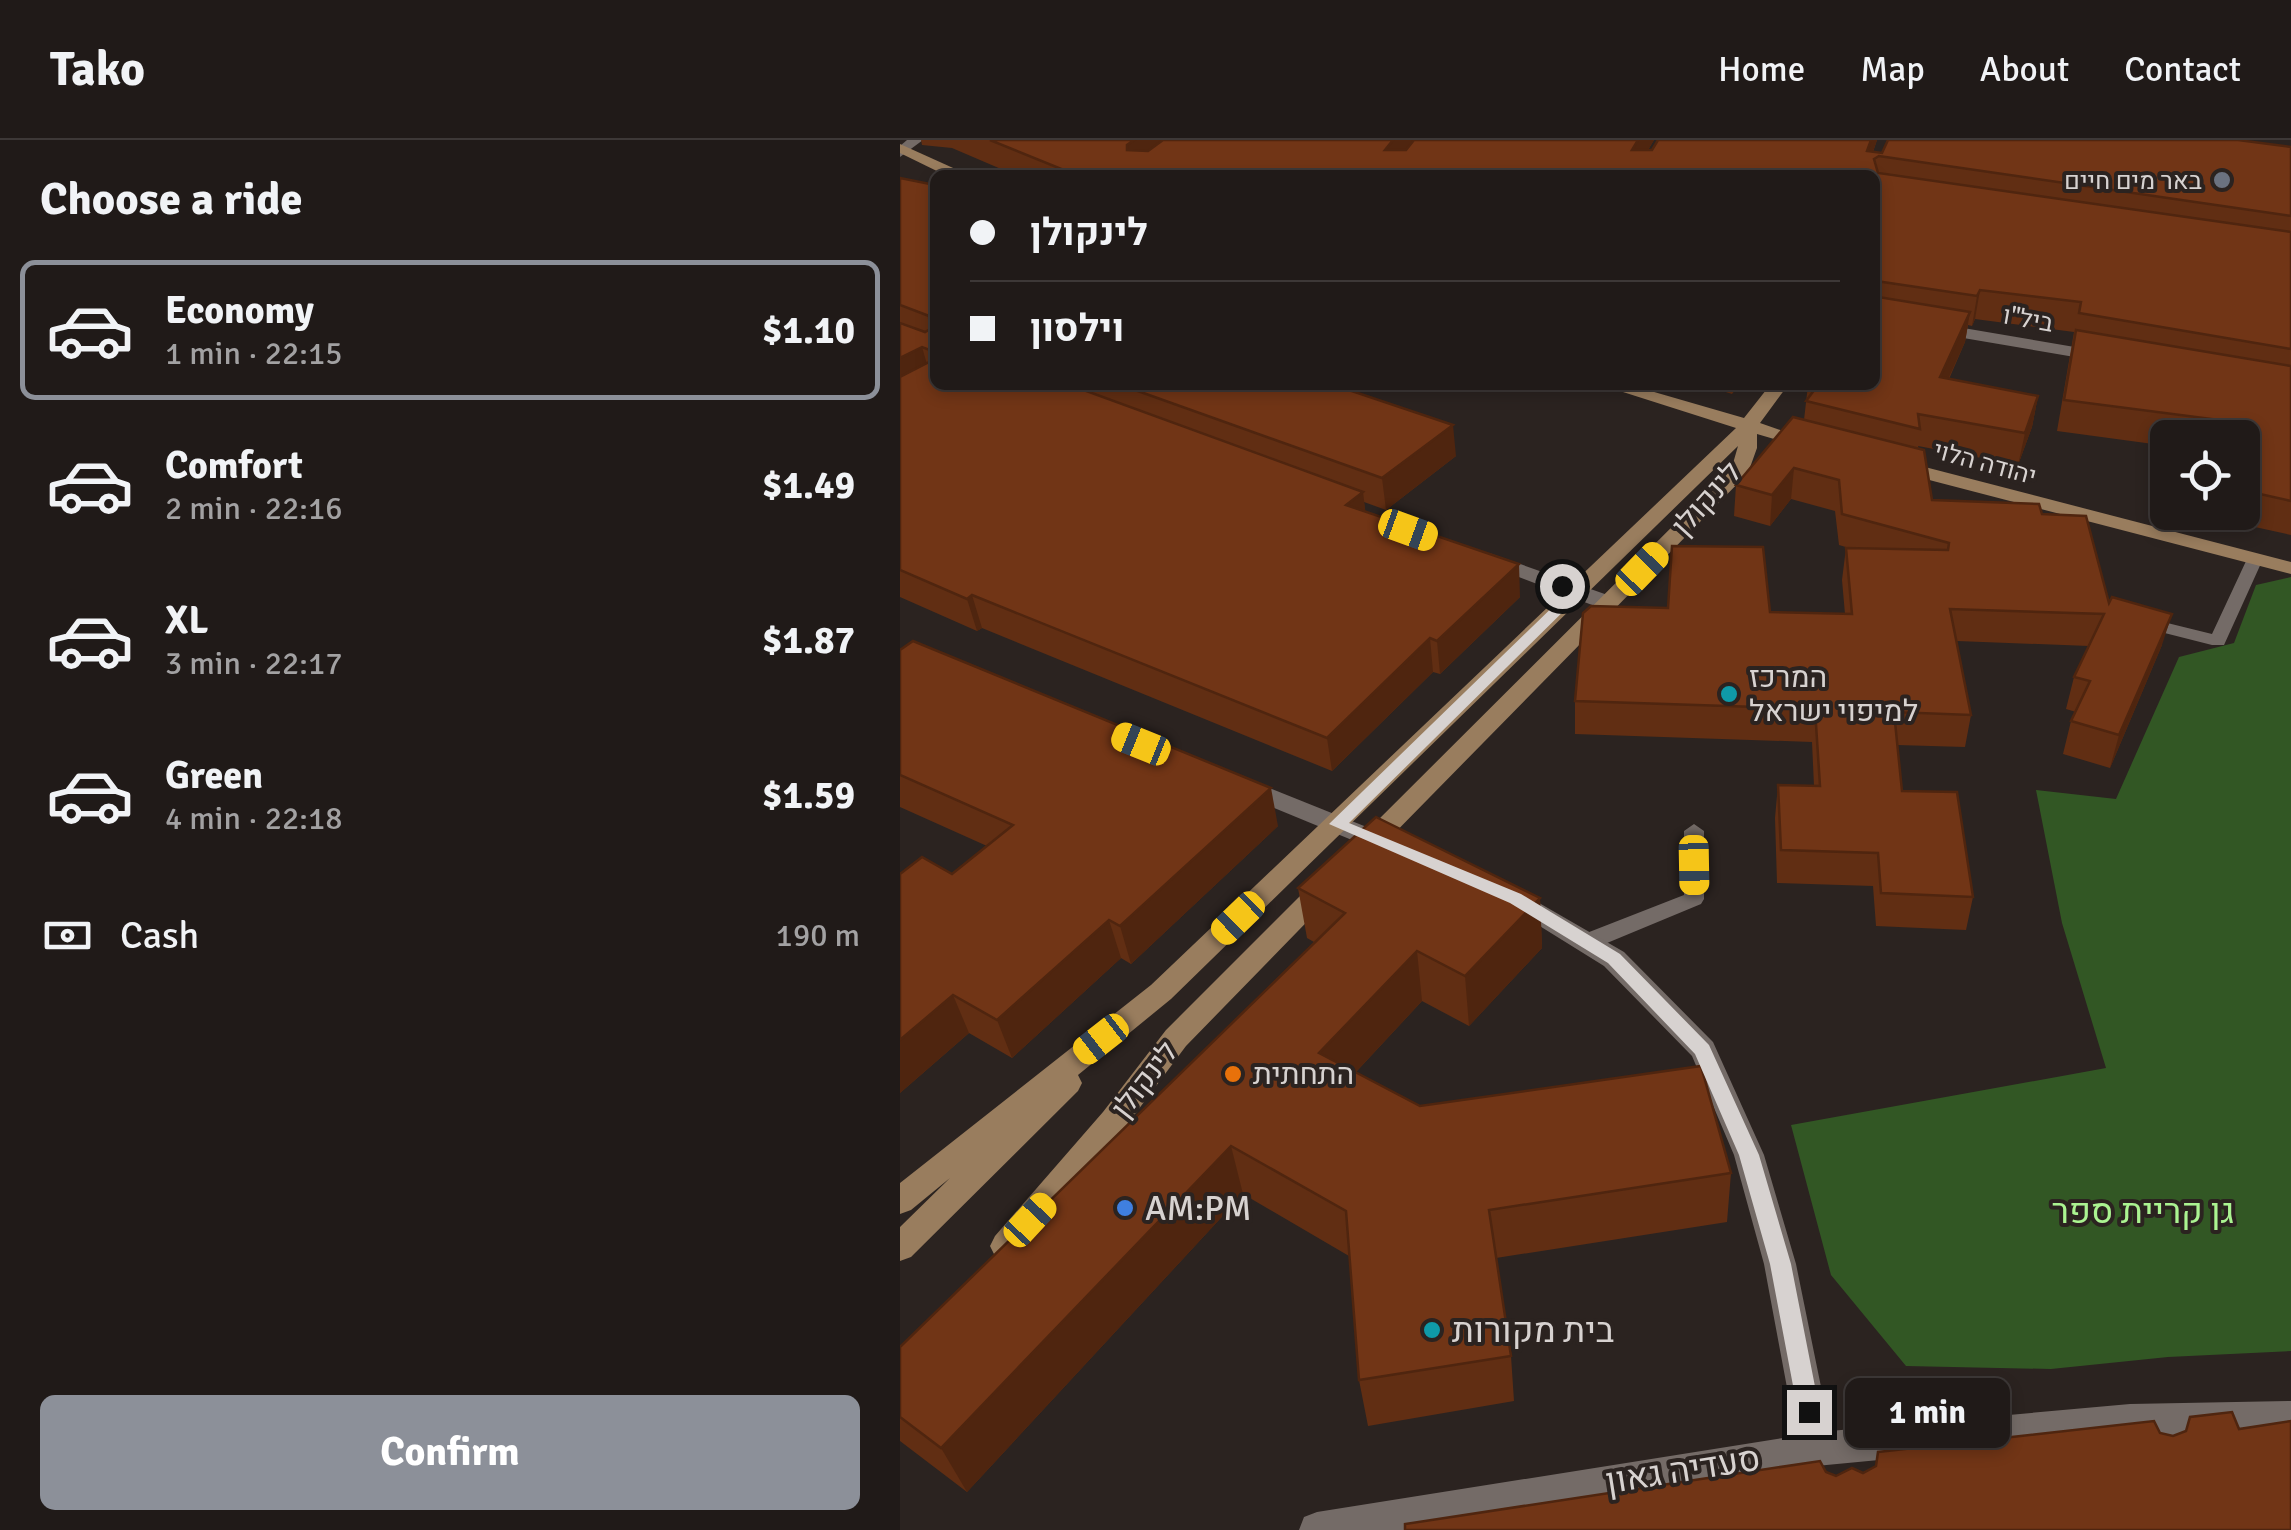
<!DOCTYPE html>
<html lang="en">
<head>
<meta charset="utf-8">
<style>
	:root { --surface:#201a18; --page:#282321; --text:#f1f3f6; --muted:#a2a1a2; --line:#3d3837; --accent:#8c9099 }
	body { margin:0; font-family:Signika,Heebo,sans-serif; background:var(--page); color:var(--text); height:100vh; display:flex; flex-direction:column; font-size:38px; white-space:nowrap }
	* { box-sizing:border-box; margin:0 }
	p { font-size:32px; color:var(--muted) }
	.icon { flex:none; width:55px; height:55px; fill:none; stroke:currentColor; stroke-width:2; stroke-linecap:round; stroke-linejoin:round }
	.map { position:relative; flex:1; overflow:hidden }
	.details { display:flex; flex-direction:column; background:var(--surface); width:900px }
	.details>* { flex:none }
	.hud { position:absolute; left:30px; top:30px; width:950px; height:220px; border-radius:15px; box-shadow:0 5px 15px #0003,0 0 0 2px var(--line); display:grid; align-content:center; height:220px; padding:0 40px; background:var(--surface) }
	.tools { position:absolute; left:1250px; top:280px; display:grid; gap:20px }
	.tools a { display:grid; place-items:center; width:110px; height:110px; border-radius:15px; background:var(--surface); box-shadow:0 5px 15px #0003,0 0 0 2px var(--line); font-size:50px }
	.end { position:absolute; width:45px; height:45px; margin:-22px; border:12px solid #d7d2d0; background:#111; box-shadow:0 0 0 5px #111 }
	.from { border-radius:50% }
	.bubble { position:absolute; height:70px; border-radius:15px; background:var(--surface); box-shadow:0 5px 15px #0003,0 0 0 2px var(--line); font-size:32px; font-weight:700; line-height:70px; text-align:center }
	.car { position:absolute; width:30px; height:60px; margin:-30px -15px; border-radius:12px; box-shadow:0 0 8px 2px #0007; background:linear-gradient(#f5c518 24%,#345 0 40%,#f5c518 0 76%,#345 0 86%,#f5c518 0) }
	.hud b { display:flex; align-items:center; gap:35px; height:95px; font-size:38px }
	.hud b+b { border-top:2px solid var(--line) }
	.hud i { width:25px; height:25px; background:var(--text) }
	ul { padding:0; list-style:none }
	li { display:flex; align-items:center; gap:30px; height:140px; margin:0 20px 15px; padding:0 20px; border:5px solid transparent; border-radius:15px }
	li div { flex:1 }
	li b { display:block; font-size:38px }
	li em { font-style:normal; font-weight:700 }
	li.current { border-color:var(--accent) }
	li>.icon { width:90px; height:90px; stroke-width:1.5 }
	h2 { padding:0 40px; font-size:45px; line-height:120px }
	.pay { display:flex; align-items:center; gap:25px; height:110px; padding:0 40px; font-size:38px }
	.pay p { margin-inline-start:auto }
	.button { display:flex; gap:20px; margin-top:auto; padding:20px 40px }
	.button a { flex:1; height:115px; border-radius:15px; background:var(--accent); color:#fff; font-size:40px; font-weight:700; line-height:115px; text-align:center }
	header { display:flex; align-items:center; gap:60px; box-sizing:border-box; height:140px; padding:0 50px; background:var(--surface); border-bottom:2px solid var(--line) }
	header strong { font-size:48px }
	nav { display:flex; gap:55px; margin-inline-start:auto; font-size:35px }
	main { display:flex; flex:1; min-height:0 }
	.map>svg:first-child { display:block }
</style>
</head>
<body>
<header>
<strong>Tako</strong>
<nav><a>Home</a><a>Map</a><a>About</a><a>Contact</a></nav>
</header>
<main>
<section class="details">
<h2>Choose a ride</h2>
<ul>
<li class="current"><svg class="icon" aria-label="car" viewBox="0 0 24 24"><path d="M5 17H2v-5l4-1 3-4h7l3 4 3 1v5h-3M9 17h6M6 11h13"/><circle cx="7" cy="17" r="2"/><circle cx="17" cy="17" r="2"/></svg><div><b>Economy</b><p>1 min · 22:15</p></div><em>$1.10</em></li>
<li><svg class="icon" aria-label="car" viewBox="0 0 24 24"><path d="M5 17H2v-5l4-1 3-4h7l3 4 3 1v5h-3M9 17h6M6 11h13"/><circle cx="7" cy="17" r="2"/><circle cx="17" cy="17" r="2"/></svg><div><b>Comfort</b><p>2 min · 22:16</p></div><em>$1.49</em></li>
<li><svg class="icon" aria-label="car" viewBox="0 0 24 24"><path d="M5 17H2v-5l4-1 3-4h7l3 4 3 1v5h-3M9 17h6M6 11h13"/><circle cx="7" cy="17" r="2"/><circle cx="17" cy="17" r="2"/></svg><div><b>XL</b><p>3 min · 22:17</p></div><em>$1.87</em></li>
<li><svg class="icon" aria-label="car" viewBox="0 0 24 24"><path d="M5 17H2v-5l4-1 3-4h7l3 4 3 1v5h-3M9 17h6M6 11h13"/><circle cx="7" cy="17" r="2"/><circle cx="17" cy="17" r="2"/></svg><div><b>Green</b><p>4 min · 22:18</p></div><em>$1.59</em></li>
</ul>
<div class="pay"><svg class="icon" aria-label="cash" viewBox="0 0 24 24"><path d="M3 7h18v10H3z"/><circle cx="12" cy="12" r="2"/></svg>Cash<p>190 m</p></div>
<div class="button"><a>Confirm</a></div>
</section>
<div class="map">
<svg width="1391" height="1390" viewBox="0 0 1391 1390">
	<rect width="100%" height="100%" fill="#2b2320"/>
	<polygon fill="#325724" points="1391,437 1391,1211 1268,1217 1151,1229 1006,1226 931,1135 891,985 1206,928 1162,783 1136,650 1216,659 1279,517 1334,503 1356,445"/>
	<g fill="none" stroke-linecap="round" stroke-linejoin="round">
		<g fill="#746b67" fill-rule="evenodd">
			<polygon points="1355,414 1363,419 1324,505 1312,505 1237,486 1234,482 1243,477 1312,494 1347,419"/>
			<polygon points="794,684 804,691 804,759 801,764 695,808 679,808 676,802 679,796 784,755 784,691"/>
		</g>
		<g fill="#746b67" fill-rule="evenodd">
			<polygon points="7,0 23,0 0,17 0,6"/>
			<polygon points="975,173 1204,212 1213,217 1204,222 975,183"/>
			<polygon points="589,413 716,458 719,463 716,468 700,468 582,423 582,415"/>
			<polygon points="342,637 499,700 503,706 499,712 481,712 333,651 330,645 333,639"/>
			<polygon points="615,749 724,812 813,902 864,1015 896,1124 930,1291 1230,1264 1391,1261 1391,1293 1230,1296 916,1326 525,1390 399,1390 404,1377 417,1372 896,1296 864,1124 834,1015 792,916 704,826 606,765 602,758 606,751"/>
		</g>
		<g fill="#997d5e" fill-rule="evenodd">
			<polygon points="0,4 62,32 64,35 45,35 0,13"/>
			<polygon points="701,245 730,245 844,278 870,245 888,245 860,283 921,304 912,310 857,294 857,308 848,333 476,712 458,712 454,706 458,700 832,327 838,306 271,859 178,935 182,943 178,951 11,1117 0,1121 0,1087 50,1038 11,1070 0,1074 0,1043 251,845 836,288"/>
			<polygon points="994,319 1391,422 1391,434 987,329 984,325"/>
			<polygon points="424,739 433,741 437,748 433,755 286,906 223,990 117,1116 106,1120 95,1116 90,1106 95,1096 203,972 266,890 415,741"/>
		</g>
	</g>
	<g fill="#612e13">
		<polygon points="21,0 754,0 748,10 977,0 973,12 982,13 1391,7 1391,395 1314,378 1315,372 1342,372 1342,298 1268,298 1268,306 1157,291 1174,192 1075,179 1072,186 1068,185 1065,202 1049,239 1138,256 1132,287 1118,325 1018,306 1032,360 1142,374 1209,463 1262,505 1210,628 1163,614 1171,581 1176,572 1166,569 1174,537 1189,506 1057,501 1071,575 1065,607 997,605 1002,651 1073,757 1066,790 976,786 973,746 877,743 875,678 878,645 914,646 912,602 675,594 675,561 870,472 945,474 942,440 946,408 949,408 939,405 935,371 891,359 870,386 834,376 836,345 904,280 908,245 975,245 975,35 115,35 52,8 22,5"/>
		<polygon points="0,38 35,45 35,245 435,245 556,316 486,370 464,362 465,372 620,457 540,534 533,532 432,631 82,488 77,491 0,457"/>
		<polygon points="804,245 839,245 832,254"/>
		<polygon points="0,510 378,686 231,824 221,818 112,918 69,893 0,953 52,734 87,706 0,667"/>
		<polygon points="398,748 640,758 642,808 569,886 522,861 456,932 520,966 831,1033 827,1082 596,1118 611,1216 614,1261 468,1286 459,1240 449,1116 343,1054 67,1352 0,1301 0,1207 414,802 407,798"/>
	</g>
	<g fill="#4f250f">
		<polygon points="234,0 275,0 233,32 227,10 227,5"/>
		<polygon points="493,0 517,0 490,35 485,10"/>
		<polygon points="738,0 754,0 733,35 732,10"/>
		<polygon points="971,0 977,0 965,35 967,11"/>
		<polygon points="1080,150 1075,179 1072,186 1077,156"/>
		<polygon points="1070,172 1065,202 1035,268 1040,237"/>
		<polygon points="22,207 31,238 0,254 0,218"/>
		<polygon points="1138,256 1132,287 1118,325 1125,293"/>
		<polygon points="553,285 556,316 486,370 482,338"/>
		<polygon points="894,328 891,359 870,386 872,355"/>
		<polygon points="463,352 467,384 446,365"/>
		<polygon points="619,424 620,457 540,534 537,501"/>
		<polygon points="72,455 82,488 77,491 67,459"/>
		<polygon points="1272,474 1262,505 1210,628 1219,595"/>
		<polygon points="530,498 533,532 432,631 427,598"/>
		<polygon points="371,648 378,686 231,824 220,786"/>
		<polygon points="640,758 642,808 569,886 565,836"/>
		<polygon points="209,780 221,818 112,918 97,880"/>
		<polygon points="517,811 522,861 428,962 419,913"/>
		<polygon points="53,855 69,893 0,953 0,900"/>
		<polygon points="331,1006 343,1054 67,1352 41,1308"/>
	</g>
	<g fill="#713516" stroke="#4f250f" stroke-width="2.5">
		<polygon points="90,0 234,0 227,5 227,10 248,11 263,0 493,0 485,10 506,10 514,0 738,0 732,10 752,10 758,0 971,0 967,11 982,13 988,0 1338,0 1391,7 1391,76 979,16 974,19 978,33 1391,92 1391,209 1179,173 1181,162 1080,150 1077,156 976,141 978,157 1070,172 1040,237 1138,256 1125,293 1018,274 1020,289 906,261 918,245 975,245 975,35 176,35"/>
		<polygon points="0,38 35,45 35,212 22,207 0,218 0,183 25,192 30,189 29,176 0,165"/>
		<polygon points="1176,190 1391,226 1391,361 1342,350 1342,298 1330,298 1335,282 1164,260"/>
		<polygon points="35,219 35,245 170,245 463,352 446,365 619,424 537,501 530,498 427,598 72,455 67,459 0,430 0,237"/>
		<polygon points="221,245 434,245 553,285 482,338"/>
		<polygon points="893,277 1024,310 1032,360 1139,364 1142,374 1186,376 1209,463 1212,457 1272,474 1219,595 1171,581 1190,541 1174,537 1204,474 1050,469 1071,575 994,572 1002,651 1057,652 1073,757 981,753 978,713 881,710 878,645 920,646 915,569 675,561 683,473 691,466 768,468 772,406 863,407 870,472 952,474 946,408 1048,410 1049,403 942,374 939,340 894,328 872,355 836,345"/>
		<polygon points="13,501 371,648 220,786 209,780 97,880 53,855 0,900 0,734 22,717 52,734 113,685 0,635 0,510"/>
		<polygon points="476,677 640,758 565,836 517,811 419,913 520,966 801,926 831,1033 589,1070 611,1216 459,1240 446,1071 331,1006 41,1308 0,1277 0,1207 445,773 398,748"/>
		<polygon points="1332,1272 1339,1289 1391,1281 1391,1390 505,1390 505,1384 920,1321 926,1332 936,1336 952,1328 963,1333 976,1326 978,1312 987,1311 1254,1281 1260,1293 1273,1296 1286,1291 1290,1277"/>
	</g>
	<polygon fill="#d7d2d0" points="662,442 683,452 449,683 621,754 720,814 809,905 859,1015 891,1124 920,1272 909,1282 898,1272 870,1124 839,1015 795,914 708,823 610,763 429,684 667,453 655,446"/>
	<circle fill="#6b7280" stroke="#2b2320" stroke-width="4" cx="1322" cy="40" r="10"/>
	<g fill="#0f9aa8" stroke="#2b2320" stroke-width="4">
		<circle cx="829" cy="554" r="10"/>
		<circle cx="532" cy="1190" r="10"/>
	</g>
	<circle fill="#e8710a" stroke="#2b2320" stroke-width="4" cx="333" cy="934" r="10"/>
	<circle fill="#3f7fe0" stroke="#2b2320" stroke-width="4" cx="225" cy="1068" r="10"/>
	<g text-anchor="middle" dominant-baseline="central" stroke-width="8" stroke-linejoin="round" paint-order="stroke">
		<g font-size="25" fill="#d7d2d0" stroke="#2b2320" text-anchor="end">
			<text x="1302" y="40">באר מים חיים</text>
		</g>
		<g font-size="25" fill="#d7d2d0" stroke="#2b2320">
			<text transform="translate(1128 179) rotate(10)">ביל"ו</text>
			<text transform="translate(1085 323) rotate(15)">יהודה הלוי</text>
		</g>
		<g font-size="30" fill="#d7d2d0" stroke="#2b2320">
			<text transform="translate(807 359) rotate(-48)">לינקולן</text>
			<text transform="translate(245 940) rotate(-52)">לינקולן</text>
		</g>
		<g font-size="30" fill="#d7d2d0" stroke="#2b2320" text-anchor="start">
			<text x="849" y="537">המרכז<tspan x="849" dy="34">למיפוי ישראל</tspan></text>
			<text x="353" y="934">התחתית</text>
		</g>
		<g font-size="35" fill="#d7d2d0" stroke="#2b2320" text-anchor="start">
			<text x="245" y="1068">AM:PM</text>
			<text x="552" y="1190">בית מקורות</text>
		</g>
		<g font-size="35" fill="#abf491" stroke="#2b2320">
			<text x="1243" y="1071">גן קריית ספר</text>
		</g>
		<g font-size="35" fill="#d7d2d0" stroke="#2b2320">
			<text transform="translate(783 1330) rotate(-9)">סעדיה גאון</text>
		</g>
	</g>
</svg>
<div class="tools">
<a><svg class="icon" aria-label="locate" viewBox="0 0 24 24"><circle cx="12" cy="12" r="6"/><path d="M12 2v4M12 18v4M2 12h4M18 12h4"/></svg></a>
</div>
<i class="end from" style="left:662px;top:446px"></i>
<i class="end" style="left:909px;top:1272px"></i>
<div class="bubble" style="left:945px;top:1238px;width:165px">1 min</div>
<i class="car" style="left:508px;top:390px;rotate:110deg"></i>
<i class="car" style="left:742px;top:429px;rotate:44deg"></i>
<i class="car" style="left:241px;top:604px;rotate:292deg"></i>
<i class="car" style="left:794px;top:725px;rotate:179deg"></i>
<i class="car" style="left:338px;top:778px;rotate:226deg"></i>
<i class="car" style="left:201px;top:899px;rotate:232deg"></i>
<i class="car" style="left:130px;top:1080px;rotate:43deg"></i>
<div class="hud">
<b><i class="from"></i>לינקולן</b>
<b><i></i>וילסון</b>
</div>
</div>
</main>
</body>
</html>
